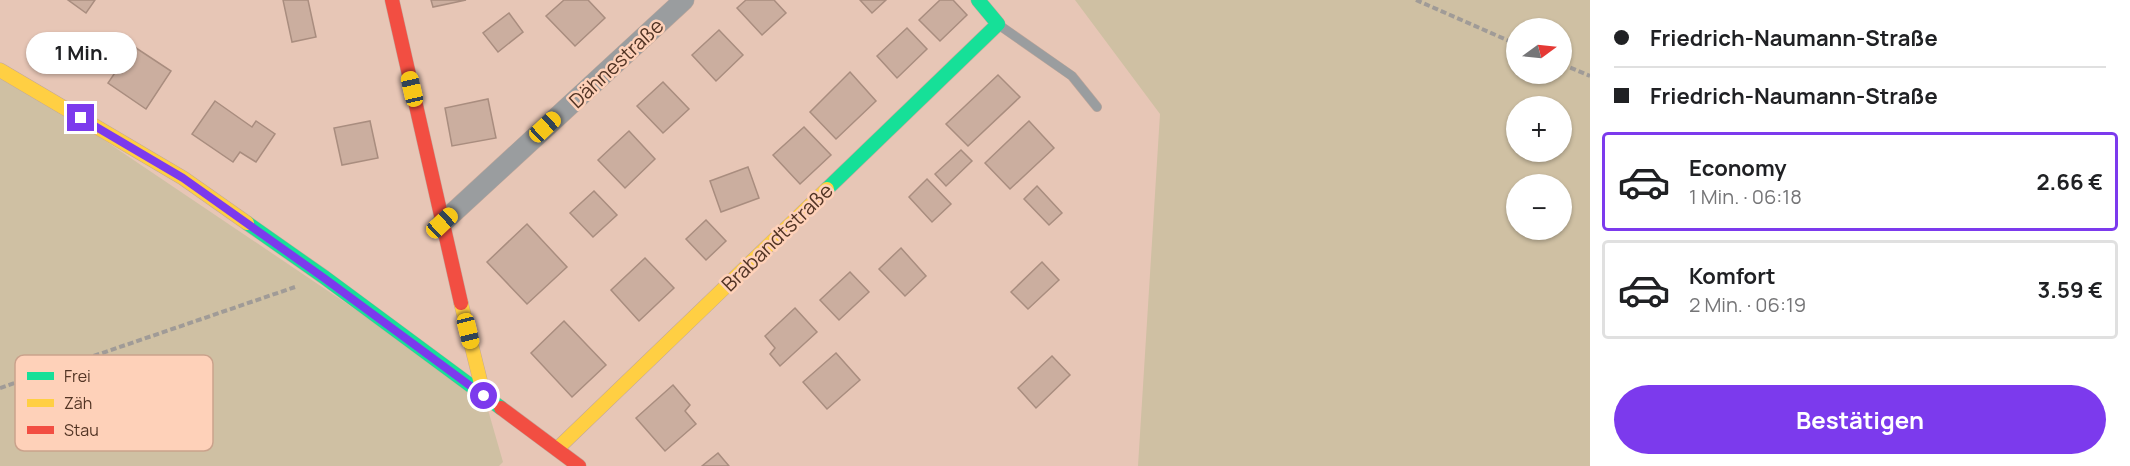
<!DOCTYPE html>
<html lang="de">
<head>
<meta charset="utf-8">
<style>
	:root { --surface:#fff; --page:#f2f2f2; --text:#202124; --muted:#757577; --line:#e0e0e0; --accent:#7c3aed }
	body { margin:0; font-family:Manrope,sans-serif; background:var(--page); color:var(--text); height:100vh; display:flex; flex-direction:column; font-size:22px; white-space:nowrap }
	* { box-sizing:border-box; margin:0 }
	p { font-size:20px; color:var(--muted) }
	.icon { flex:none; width:33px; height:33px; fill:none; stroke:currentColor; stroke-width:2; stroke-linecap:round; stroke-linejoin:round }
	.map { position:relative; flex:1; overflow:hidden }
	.side { display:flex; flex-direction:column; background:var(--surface); width:540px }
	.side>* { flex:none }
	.banner { display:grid; align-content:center; height:132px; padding:0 24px; background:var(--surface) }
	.needle { width:39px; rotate:75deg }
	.fabs { position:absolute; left:1506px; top:18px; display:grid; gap:12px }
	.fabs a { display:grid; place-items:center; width:66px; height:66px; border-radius:50%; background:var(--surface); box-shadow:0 2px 4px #0004; font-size:30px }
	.end { position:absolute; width:27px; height:27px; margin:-14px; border:8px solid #7c3aed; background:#fff; box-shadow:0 0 0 3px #fff }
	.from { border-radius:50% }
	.bubble { position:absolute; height:42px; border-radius:21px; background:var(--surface); box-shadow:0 2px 4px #0004; font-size:20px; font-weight:700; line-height:42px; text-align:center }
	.car { position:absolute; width:18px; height:36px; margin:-18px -9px; border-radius:8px; box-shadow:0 0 4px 2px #0007; background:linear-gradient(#f5c518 24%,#345 0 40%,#f5c518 0 76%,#345 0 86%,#f5c518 0) }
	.banner b { display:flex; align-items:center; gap:21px; height:57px; font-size:22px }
	.banner b+b { border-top:2px solid var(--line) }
	.banner i { width:15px; height:15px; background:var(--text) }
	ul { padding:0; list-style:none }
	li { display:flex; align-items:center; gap:18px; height:99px; margin:0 12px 9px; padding:0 12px; border:3px solid var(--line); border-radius:6px }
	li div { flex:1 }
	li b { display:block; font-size:22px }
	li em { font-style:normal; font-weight:700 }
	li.current { border-color:var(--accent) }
	li>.icon { width:54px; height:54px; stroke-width:1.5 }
	.primary-button { display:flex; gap:12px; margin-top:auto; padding:12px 24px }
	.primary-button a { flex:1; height:69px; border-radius:36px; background:var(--accent); color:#fff; font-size:24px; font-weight:700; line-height:69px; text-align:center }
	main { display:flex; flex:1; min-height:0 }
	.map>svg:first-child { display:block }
</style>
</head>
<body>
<main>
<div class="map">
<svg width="1590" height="466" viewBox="0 0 1590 466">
	<rect width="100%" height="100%" fill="#e7c6b6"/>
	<g fill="#cfc0a3" fill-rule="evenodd">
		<path d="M1075 0H1590V466H1138L1160 114ZM1516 28H1562V74H1516ZM1516 106H1562V152H1516ZM1516 184H1562V230H1516Z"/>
		<polygon points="0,70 484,396 503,462 499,466 0,466"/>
	</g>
	<g fill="#cbae9f" stroke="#a98d7f" stroke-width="1.5">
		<polygon points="68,0 95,0 86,13"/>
		<polygon points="283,0 308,0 316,37 292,42"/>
		<polygon points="431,0 466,0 433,7"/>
		<polygon points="564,0 588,0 605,18 575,46 546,16"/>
		<polygon points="746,0 774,0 786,13 762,35 737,8"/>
		<polygon points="860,0 886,0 872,13"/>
		<polygon points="940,0 953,0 967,15 940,41 919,20"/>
		<polygon points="509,13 523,32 498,52 483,33"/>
		<polygon points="907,28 927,49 897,78 877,56"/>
		<polygon points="719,30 743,55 716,81 692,55"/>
		<polygon points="133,46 171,71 146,109 108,83"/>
		<polygon points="850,72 876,101 836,139 810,112"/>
		<polygon points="998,75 1020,97 968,146 946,124"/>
		<polygon points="663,82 689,109 663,133 637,106"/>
		<polygon points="488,99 496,138 452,146 445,108"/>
		<polygon points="215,101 252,127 256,121 275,134 256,162 240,152 233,162 192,134"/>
		<polygon points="370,121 378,158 342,165 334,128"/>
		<polygon points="1029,121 1054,148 1010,189 985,163"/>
		<polygon points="804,127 831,155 800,184 773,155"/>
		<polygon points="629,131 655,159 625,188 598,160"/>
		<polygon points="961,150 972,161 946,186 935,174"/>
		<polygon points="748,167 759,198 721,212 710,181"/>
		<polygon points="927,179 951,204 932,222 909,197"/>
		<polygon points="1037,186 1062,213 1049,225 1024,199"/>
		<polygon points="594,191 617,215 593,237 570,213"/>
		<polygon points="706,220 726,241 706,260 686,239"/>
		<polygon points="527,224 567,267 527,304 487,262"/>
		<polygon points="901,248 926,276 905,296 879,269"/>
		<polygon points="645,258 674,288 639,321 611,290"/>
		<polygon points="1042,262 1059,280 1028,309 1011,292"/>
		<polygon points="850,272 869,292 839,320 820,300"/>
		<polygon points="795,308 817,332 780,366 770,354 775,348 765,336"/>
		<polygon points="564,321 606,365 572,397 531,353"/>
		<polygon points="836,353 860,380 827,409 803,382"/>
		<polygon points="1052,356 1070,375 1036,408 1018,388"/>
		<polygon points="673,385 690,405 685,411 696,424 665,451 636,418"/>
		<polygon points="718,453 729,466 702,466"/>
	</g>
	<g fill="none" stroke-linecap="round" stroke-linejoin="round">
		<defs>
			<polyline id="lane" points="999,25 1072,76 1097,107"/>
			<polyline id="street" points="442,223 684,0"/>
			<g id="fast">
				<polyline points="827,189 998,24 978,0"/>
				<polyline points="247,223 324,277 501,408"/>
			</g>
			<g id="slow">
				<polyline points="0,70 183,178 247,223"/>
				<polyline points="461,303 484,396"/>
				<polyline points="557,449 827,189"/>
			</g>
			<g id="jam">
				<polyline points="392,0 461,303"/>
				<polyline points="501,408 579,466"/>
			</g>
		</defs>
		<use href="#lane" stroke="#c2a79a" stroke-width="10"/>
		<use href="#street" stroke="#c2a79a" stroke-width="21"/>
		<use href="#fast" stroke="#c2a79a" stroke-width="15"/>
		<use href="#slow" stroke="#c2a79a" stroke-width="15"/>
		<use href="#jam" stroke="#c2a79a" stroke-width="15"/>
		<g stroke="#a09b97" stroke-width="4" stroke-dasharray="6 3" stroke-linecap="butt">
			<polyline points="1416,0 1516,44"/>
			<polyline points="1562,64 1590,76"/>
			<polyline points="0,388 295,287"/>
		</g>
		<use href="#lane" stroke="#9a9d9f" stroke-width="9"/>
		<use href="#street" stroke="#9a9d9f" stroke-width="20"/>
		<use href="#fast" stroke="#16e098" stroke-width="14"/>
		<use href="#slow" stroke="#ffcf43" stroke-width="14"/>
		<use href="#jam" stroke="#f24e42" stroke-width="14"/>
	</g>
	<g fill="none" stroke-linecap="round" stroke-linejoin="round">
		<polyline stroke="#7c3aed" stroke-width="8" points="81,118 183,178 324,278 484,396"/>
	</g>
	<g text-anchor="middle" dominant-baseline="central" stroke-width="5" stroke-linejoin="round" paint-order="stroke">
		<g font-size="20" fill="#523424" stroke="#fed1b9">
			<text transform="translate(616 63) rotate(-43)">Dähnestraße</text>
			<text transform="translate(777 237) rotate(-44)">Brabandtstraße</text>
		</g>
	</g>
	<rect x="15" y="355" width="198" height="96" rx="9" fill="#fed1b9" stroke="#caa28c" stroke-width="1.5"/>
	<rect x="27" y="372" width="27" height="8" fill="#16e098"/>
	<rect x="27" y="399" width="27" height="8" fill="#ffcf43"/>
	<rect x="27" y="426" width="27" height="8" fill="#f24e42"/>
	<g font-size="16" fill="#523424">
		<text x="64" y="382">Frei</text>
		<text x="64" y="409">Zäh</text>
		<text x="64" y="436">Stau</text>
	</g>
</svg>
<div class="fabs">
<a><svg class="needle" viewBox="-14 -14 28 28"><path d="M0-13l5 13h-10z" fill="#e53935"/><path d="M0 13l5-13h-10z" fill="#757577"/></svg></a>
<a>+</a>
<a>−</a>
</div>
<i class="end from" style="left:484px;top:396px"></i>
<i class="end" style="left:81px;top:118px"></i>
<div class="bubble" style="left:26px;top:32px;width:111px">1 Min.</div>
<i class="car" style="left:412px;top:89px;rotate:347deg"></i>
<i class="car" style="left:545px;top:127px;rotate:47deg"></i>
<i class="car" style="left:442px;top:223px;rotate:47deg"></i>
<i class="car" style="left:468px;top:331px;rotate:166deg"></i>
</div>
<section class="side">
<div class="banner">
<b><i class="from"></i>Friedrich-Naumann-Straße</b>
<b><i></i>Friedrich-Naumann-Straße</b>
</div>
<ul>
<li class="current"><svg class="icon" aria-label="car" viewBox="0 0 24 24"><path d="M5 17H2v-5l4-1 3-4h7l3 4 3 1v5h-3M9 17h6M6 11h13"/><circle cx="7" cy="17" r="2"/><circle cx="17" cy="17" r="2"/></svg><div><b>Economy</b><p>1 Min. · 06:18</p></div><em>2.66 €</em></li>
<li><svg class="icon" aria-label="car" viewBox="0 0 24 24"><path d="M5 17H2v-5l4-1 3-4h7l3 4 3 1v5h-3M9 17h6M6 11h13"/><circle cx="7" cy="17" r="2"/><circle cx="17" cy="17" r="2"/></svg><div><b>Komfort</b><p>2 Min. · 06:19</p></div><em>3.59 €</em></li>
</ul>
<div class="primary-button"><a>Bestätigen</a></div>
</section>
</main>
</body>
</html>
